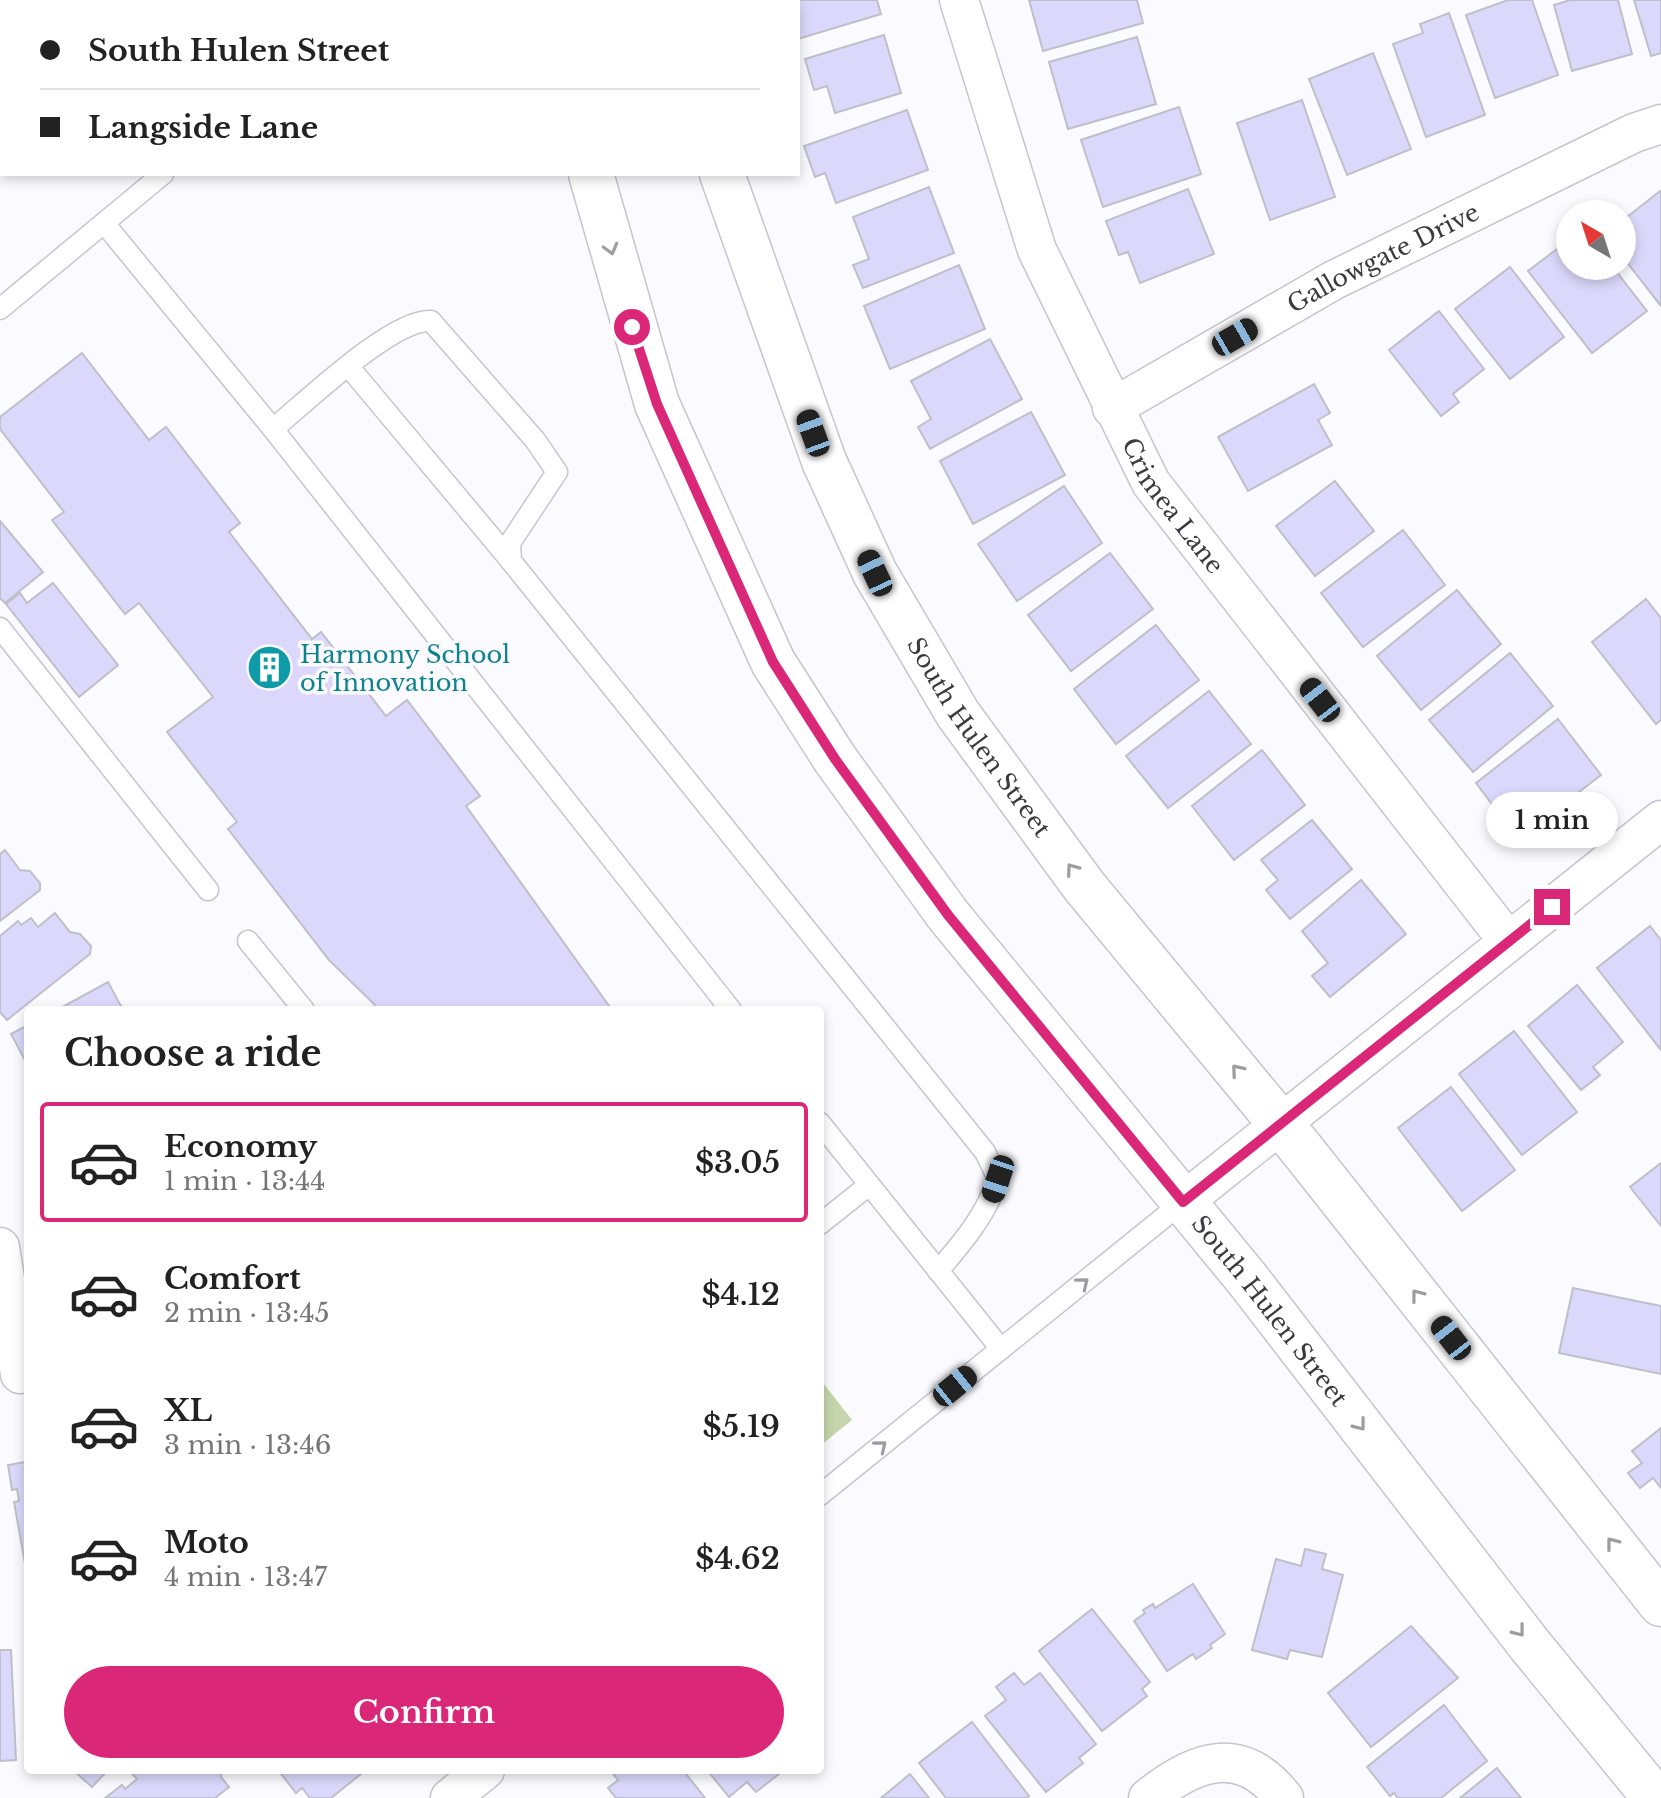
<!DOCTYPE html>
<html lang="en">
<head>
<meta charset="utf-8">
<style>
	:root { --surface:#fff; --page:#f2f2f2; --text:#222; --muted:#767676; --line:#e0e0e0; --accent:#db2777 }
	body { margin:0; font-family:"Libre Baskerville",serif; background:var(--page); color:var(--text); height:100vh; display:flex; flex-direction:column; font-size:30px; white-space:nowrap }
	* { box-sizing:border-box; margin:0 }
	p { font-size:26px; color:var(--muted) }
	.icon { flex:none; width:44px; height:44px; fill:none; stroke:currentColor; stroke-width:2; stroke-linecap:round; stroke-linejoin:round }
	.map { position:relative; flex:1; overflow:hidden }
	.sheet { position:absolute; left:24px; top:1006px; width:800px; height:768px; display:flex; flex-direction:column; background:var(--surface); border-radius:8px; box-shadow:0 4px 12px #0003 }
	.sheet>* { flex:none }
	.banner { position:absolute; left:0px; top:0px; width:800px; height:176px; box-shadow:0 4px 12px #0003; display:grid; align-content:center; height:176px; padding:0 40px; background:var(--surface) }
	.needle { width:52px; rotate:321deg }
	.fabs { position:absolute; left:1556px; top:200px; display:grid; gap:16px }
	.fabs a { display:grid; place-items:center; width:80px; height:80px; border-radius:50%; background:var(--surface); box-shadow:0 4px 12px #0003; font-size:40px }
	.end { position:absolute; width:36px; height:36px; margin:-18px; border:10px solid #db2777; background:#fff; box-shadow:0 0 0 4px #fff }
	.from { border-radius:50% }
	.bubble { position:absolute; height:56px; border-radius:28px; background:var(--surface); box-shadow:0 4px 12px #0003; font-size:26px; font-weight:600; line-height:56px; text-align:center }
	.car { position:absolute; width:24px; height:48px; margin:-24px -12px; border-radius:10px; box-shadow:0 0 6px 2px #0007; background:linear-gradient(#222 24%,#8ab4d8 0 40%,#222 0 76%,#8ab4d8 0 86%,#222 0) }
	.banner b { display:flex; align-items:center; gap:28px; height:76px; font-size:30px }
	.banner b+b { border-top:2px solid var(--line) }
	.banner i { width:20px; height:20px; background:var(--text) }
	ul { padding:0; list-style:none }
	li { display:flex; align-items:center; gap:24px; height:120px; margin:0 16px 12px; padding:0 24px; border:4px solid transparent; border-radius:8px }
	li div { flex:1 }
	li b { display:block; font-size:30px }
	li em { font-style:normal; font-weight:600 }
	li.active { border-color:var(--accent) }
	li>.icon { width:72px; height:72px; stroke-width:1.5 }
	h2 { padding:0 40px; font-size:36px; line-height:96px }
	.action { display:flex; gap:16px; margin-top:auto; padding:16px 40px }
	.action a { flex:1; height:92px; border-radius:48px; background:var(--accent); color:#fff; font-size:32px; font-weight:600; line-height:92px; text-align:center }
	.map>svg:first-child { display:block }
</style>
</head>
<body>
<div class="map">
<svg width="1661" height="1798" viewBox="0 0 1661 1798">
	<rect width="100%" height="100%" fill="#fbfbff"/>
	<polygon fill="#c6d6ac" points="820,1379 852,1420 820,1446"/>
	<g fill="#dbd8fb" stroke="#bfbfc9" stroke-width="2">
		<polygon points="771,0 877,0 881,14 798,39 798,2"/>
		<polygon points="1029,0 1137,0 1143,23 1043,51"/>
		<polygon points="1508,0 1532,0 1558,75 1495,98 1466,15"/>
		<polygon points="1570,0 1618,0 1632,54 1572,71 1554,5"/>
		<polygon points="1634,0 1661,0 1661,53 1651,56"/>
		<polygon points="1449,13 1485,115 1426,137 1393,44 1423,33 1420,24"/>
		<polygon points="884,35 901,93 835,113 827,86 814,90 805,59"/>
		<polygon points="1137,37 1156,104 1068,129 1049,62"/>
		<polygon points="1373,53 1411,149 1347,175 1309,79"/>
		<polygon points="1302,100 1335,197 1270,220 1237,123"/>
		<polygon points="1179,107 1201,174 1103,207 1081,140"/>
		<polygon points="907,110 928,170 836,203 825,173 815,177 804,146"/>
		<polygon points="929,187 954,253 863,288 853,265 869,259 853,217"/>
		<polygon points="1188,189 1214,254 1140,283 1128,252 1119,255 1106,221"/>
		<polygon points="1660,191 1661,193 1661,306 1622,256 1622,221"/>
		<polygon points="1570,239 1570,266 1612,266 1647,311 1592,353 1528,271"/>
		<polygon points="959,265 985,329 890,369 864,306"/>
		<polygon points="1510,267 1564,337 1510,379 1455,309"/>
		<polygon points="1439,311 1484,369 1453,394 1459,402 1441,416 1389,350"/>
		<polygon points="990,339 1022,399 930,449 918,427 931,419 911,381"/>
		<polygon points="82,353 149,440 166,427 240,523 229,532 312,639 321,632 386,716 407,700 480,796 466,806 612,1010 380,1010 329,960 228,829 237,822 167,732 213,697 139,603 125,614 52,520 64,512 0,429 0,417"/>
		<polygon points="1314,384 1330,413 1318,420 1332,445 1248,491 1218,437"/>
		<polygon points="1031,412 1065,475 973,524 940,461"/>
		<polygon points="1335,481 1374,531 1315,576 1276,526"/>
		<polygon points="1064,486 1102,543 1017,601 978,544"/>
		<polygon points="0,521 43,572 5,603 0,598"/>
		<polygon points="1403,530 1445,585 1363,647 1321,593"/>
		<polygon points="1110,553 1153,609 1071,671 1028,615"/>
		<polygon points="53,583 118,665 79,697 6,604 20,593 27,603"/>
		<polygon points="1457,590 1501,644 1421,710 1377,656"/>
		<polygon points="1646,599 1661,618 1661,720 1656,724 1592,642"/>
		<polygon points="1156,625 1199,680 1116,744 1074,689"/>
		<polygon points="1510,653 1553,706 1473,772 1429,720"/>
		<polygon points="1209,691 1251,744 1168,808 1126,756"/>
		<polygon points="1558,719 1601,775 1518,839 1476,783"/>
		<polygon points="1262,750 1305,805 1234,860 1192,806"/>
		<polygon points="1312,820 1352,869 1290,919 1266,890 1278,880 1261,860"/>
		<polygon points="5,850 20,870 30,871 40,883 40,890 0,921 0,854"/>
		<polygon points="1361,880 1406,934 1330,997 1312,976 1328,963 1302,931"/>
		<polygon points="55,913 70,932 80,934 91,946 90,954 7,1020 0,1012 0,936 18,921 21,925 31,918 38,927"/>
		<polygon points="1650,926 1661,940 1661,1050 1597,968"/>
		<polygon points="108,982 123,1010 57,1010"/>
		<polygon points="1577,985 1623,1042 1593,1067 1600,1075 1581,1090 1528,1026"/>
		<polygon points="28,1025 28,1066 11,1034"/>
		<polygon points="1514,1031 1577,1112 1522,1155 1459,1074"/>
		<polygon points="1451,1087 1515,1170 1462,1211 1398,1128"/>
		<polygon points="1661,1163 1661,1226 1630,1187"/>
		<polygon points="1573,1288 1661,1306 1661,1374 1559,1353"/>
		<polygon points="1661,1428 1661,1488 1653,1478 1640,1488 1628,1473 1642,1463 1632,1451"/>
		<polygon points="25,1462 28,1464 26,1569 14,1502 19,1501 17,1489 12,1490 8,1465"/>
		<polygon points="1305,1549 1326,1554 1322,1569 1343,1575 1322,1657 1290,1650 1287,1659 1252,1650 1276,1559 1301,1566"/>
		<polygon points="1193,1584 1225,1634 1210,1645 1212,1648 1196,1659 1193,1654 1167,1671 1134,1621 1145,1613 1143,1610 1153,1604 1155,1608"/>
		<polygon points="1092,1609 1150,1682 1142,1689 1147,1696 1102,1731 1039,1651"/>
		<polygon points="1411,1626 1458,1678 1371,1747 1328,1693"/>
		<polygon points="0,1650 11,1650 16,1760 0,1761"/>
		<polygon points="1014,1673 1024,1685 1040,1673 1096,1744 1079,1758 1083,1763 1046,1792 985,1716 1006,1700 996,1687"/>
		<polygon points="1444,1705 1487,1761 1441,1798 1398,1798 1394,1793 1390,1796 1367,1767"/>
		<polygon points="972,1722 1029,1796 1026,1798 946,1798 919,1763"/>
		<polygon points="1497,1768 1521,1798 1460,1798"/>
		<polygon points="73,1770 108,1770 92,1787"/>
		<polygon points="139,1770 222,1770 221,1777 229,1787 215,1798 105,1798 122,1785 125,1789 137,1779 133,1775"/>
		<polygon points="278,1770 366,1770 331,1798 310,1798 302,1788 296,1793"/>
		<polygon points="610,1770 683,1770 705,1798 616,1798 608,1788 618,1780"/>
		<polygon points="707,1770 784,1770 756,1792 747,1782 729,1797"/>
		<polygon points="910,1774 929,1798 881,1798"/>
	</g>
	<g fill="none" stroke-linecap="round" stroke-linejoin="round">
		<defs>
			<g id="lane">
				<polyline points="28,0 30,2"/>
				<polyline points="376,2 382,0"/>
				<polyline points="0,161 2,159"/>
				<polyline points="104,223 273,429 731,1010"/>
				<polyline points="0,309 163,174"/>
				<polyline points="349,367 511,561"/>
				<path d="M273 429C306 402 393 318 431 321L535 440 557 472 510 543 511 561 985 1152 998 1179C986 1215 963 1242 938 1271"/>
				<polyline points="0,628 208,890"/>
				<polyline points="248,941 304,1010"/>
				<polyline points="820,1123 1001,1349"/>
				<polyline points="820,1224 869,1185"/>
				<polyline points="820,1495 1183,1202"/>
			</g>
			<g id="street">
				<path id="s1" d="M959 0 1037 250 1151 483 1508 941"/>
				<path id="s2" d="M1112 408 1334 280 1634 133 1661 124"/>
				<polyline points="1183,1202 1661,820"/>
				<polyline points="0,1247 20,1374"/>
				<polyline points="450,1798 485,1770"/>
				<path d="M1148 1798C1195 1760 1241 1743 1284 1798"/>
			</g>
			<g id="secondary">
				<polyline points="542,0 542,2"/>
				<polyline points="673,0 674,2"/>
				<path id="s3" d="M591 174 657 404 773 662 835 759 948 915 1248 1280 1529 1644 1655 1798"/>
				<path id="s4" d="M722 174 824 461 875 573 958 714 1084 886 1303 1151 1661 1604"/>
			</g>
		</defs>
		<use href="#lane" stroke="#c5c5d0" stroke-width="23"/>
		<use href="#street" stroke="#c5c5d0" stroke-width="41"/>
		<use href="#secondary" stroke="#c5c5d0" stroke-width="47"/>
		<use href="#lane" stroke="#fff" stroke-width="20"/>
		<use href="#street" stroke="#fff" stroke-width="38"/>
		<use href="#secondary" stroke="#fff" stroke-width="44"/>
	</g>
	<defs><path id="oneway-chevron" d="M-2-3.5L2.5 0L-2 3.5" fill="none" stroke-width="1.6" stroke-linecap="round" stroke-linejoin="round" transform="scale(2)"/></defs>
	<g stroke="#9d9d9f">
		<use href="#oneway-chevron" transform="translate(611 249) rotate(75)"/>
		<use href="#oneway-chevron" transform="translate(1072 869) rotate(-126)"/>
		<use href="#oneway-chevron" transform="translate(1237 1070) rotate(-130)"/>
		<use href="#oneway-chevron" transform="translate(1083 1283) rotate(-39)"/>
		<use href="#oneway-chevron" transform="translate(1417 1295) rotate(-128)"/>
		<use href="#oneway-chevron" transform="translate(1360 1425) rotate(52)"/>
		<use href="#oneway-chevron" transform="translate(881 1446) rotate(-39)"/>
		<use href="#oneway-chevron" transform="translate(1612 1543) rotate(-128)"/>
		<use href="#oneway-chevron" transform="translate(1519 1631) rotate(52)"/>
	</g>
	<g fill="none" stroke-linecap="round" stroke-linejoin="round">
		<polyline stroke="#db2777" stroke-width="10" points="632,327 657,404 773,662 835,759 948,915 1183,1202 1552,907"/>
	</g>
	<defs>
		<symbol id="building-disc" viewBox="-11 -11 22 22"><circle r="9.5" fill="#0f9aa8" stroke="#fbfbff"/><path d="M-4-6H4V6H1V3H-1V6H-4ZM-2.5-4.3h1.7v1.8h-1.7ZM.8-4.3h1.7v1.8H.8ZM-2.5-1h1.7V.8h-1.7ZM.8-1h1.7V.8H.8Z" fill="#fff"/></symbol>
	</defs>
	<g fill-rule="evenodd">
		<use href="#building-disc" x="244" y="642" width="51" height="51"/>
	</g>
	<g text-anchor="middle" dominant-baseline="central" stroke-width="7" stroke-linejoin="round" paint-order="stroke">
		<g font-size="24" fill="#3b3b3f" stroke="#fbfbff">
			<text stroke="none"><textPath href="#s2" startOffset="310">Gallowgate Drive</textPath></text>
			<text stroke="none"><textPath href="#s1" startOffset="552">Crimea Lane</textPath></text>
			<text stroke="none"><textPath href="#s4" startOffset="622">South Hulen Street</textPath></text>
			<text stroke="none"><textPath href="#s3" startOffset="1340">South Hulen Street</textPath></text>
		</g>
		<g font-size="24" fill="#0d838f" stroke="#fbfbff" text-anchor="start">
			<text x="300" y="654">Harmony School<tspan x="300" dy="28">of Innovation</tspan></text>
		</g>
	</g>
</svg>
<div class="fabs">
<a><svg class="needle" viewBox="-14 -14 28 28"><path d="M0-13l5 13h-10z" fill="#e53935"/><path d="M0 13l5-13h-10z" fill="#767676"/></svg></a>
</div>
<i class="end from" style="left:632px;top:327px"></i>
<i class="end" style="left:1552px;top:907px"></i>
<div class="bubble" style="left:1486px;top:792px;width:132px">1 min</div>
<i class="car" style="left:1235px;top:337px;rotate:60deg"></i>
<i class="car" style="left:813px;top:433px;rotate:340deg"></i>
<i class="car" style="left:875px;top:573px;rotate:335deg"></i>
<i class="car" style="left:1320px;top:700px;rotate:322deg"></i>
<i class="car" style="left:998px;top:1179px;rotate:198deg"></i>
<i class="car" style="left:1451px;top:1338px;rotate:322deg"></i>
<i class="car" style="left:955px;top:1386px;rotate:51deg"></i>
<div class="banner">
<b><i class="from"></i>South Hulen Street</b>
<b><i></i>Langside Lane</b>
</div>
<section class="sheet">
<h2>Choose a ride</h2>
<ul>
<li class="active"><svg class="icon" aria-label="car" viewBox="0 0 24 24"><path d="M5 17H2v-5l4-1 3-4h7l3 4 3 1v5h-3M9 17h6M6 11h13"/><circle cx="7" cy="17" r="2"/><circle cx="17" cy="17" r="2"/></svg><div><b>Economy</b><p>1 min · 13:44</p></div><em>$3.05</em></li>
<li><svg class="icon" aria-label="car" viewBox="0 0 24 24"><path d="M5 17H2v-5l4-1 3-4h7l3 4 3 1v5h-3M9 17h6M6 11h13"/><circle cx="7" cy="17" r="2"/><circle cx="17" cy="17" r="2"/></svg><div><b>Comfort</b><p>2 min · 13:45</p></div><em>$4.12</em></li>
<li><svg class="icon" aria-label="car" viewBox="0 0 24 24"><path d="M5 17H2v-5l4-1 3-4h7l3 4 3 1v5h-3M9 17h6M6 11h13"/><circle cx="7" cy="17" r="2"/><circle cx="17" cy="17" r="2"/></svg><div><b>XL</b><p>3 min · 13:46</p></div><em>$5.19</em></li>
<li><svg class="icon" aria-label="car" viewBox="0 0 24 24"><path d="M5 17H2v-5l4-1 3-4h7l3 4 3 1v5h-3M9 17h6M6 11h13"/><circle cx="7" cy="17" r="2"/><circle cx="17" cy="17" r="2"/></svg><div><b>Moto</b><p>4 min · 13:47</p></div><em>$4.62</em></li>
</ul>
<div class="action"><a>Confirm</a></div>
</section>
</div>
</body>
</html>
